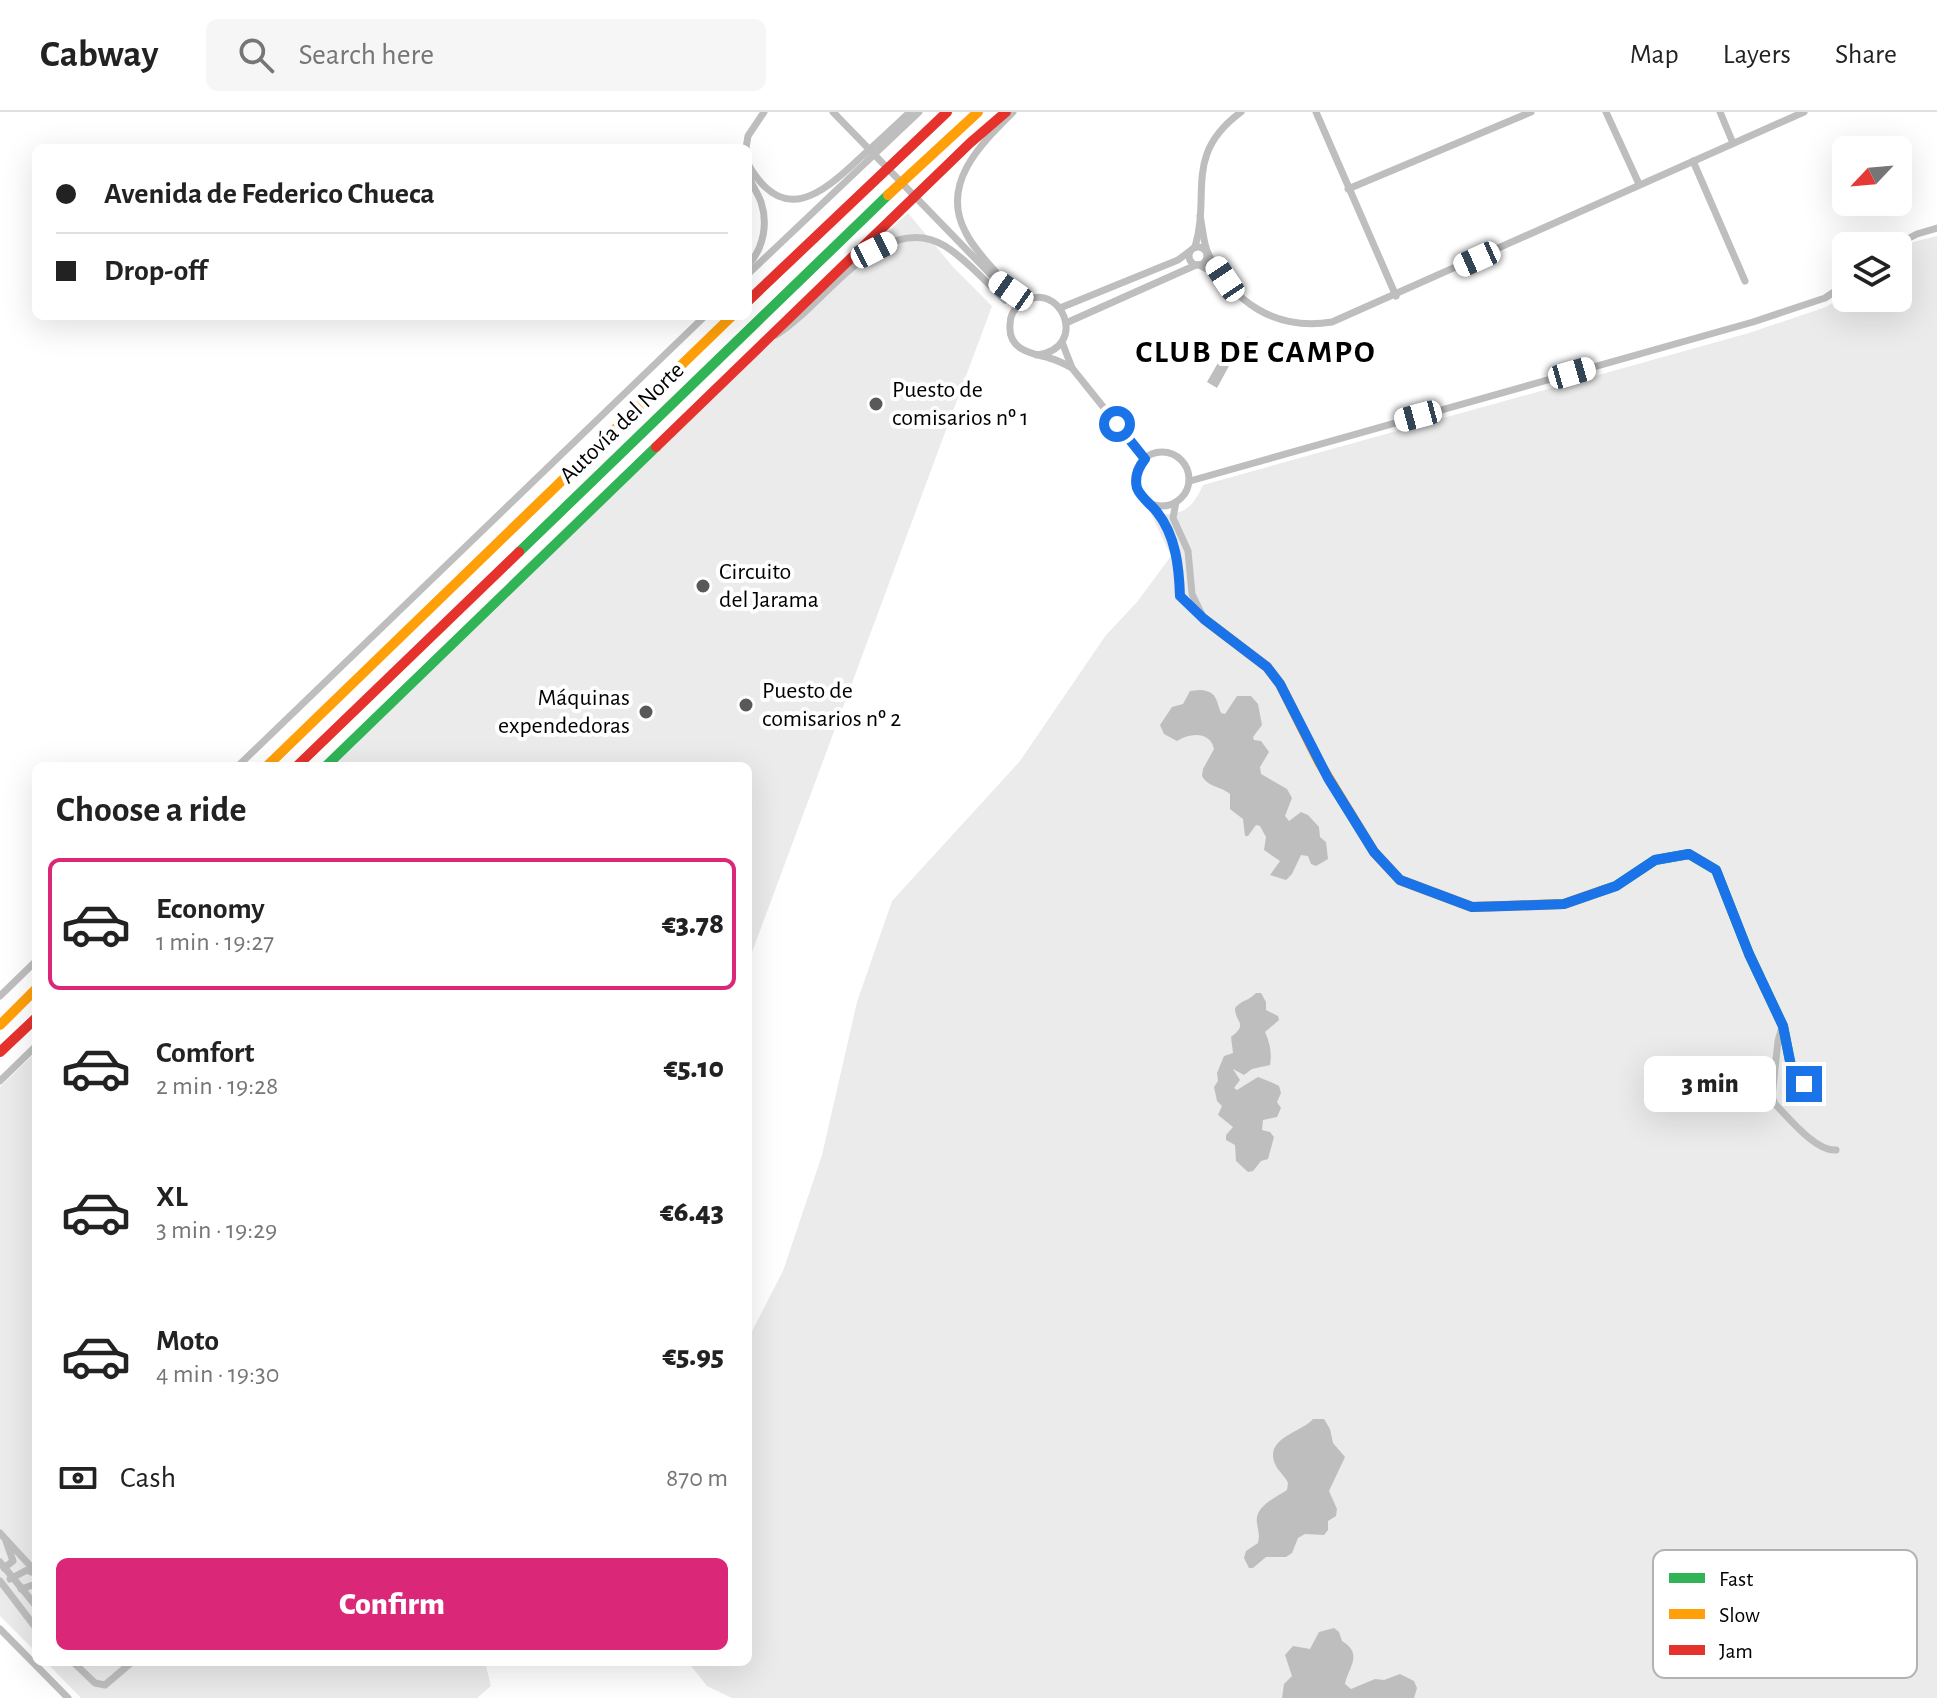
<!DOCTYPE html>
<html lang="en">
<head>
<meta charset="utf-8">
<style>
	:root { --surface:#fff; --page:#f6f6f6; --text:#222; --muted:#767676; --line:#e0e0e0; --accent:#db2777 }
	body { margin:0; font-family:"Alegreya Sans",sans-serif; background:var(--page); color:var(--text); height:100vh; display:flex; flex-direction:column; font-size:30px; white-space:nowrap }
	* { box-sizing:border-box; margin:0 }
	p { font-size:26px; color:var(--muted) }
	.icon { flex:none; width:44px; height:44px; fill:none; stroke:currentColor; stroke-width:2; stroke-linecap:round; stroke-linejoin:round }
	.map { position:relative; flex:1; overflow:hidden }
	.panel { position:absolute; left:32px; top:650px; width:720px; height:904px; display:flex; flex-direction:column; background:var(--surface); border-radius:12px; box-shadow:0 8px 32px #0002 }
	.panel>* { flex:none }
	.top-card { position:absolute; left:32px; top:32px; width:720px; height:176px; border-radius:12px; box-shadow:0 8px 32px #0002; display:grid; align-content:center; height:176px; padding:0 24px; background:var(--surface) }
	.needle { width:52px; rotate:244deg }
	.tools { position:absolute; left:1832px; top:24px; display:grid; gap:16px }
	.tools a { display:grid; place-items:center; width:80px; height:80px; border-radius:12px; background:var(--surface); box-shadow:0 8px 32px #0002; font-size:40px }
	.end { position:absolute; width:36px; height:36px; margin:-18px; border:10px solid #1a73e8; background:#fff; box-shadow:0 0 0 4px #fff }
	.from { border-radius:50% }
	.bubble { position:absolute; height:56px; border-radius:12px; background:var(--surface); box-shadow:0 8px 32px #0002; font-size:26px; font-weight:800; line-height:56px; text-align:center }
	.car { position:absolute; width:24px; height:48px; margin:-24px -12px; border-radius:10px; box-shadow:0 0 6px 2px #0007; background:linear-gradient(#fff 24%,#345 0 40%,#fff 0 76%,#345 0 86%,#fff 0) }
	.top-card b { display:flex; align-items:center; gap:28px; height:76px; font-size:30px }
	.top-card b+b { border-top:2px solid var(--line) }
	.top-card i { width:20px; height:20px; background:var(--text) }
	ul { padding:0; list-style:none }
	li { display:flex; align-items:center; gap:24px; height:132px; margin:0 16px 12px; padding:0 8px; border:4px solid transparent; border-radius:12px }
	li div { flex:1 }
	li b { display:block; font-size:30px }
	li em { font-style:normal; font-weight:800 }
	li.on { border-color:var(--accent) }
	li>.icon { width:72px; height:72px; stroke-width:1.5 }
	h2 { padding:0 24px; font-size:36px; line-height:96px }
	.pay { display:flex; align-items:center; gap:20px; height:88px; padding:0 24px; font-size:30px }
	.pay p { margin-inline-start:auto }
	.primary-button { display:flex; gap:16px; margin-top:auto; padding:16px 24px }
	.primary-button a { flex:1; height:92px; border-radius:12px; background:var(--accent); color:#fff; font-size:32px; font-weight:800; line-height:92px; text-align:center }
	header { display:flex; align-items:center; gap:48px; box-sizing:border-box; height:112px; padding:0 40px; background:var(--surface); border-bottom:2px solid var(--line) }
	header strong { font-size:38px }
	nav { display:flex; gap:44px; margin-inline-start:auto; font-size:28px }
	.search { width:560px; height:72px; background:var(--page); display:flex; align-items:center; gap:20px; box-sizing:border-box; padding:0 28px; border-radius:12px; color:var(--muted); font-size:30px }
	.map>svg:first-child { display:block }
</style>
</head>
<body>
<header>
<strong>Cabway</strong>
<div class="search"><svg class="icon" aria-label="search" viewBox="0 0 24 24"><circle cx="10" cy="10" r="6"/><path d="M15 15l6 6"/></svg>Search here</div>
<nav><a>Map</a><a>Layers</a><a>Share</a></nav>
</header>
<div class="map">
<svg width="1937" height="1586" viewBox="0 0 1937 1586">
	<rect width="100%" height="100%" fill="#fff"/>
	<g fill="#ebebeb">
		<polygon points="908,101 954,156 992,194 748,851 748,654 332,654 839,165"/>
		<path d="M1937 124V1586H732L707 1574 688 1550H748V1227L783 1159 822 1043 857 890 892 789 1020 649 1106 523 1137 490 1171 444 1151 402C1181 403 1190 401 1203 373L1749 221 1826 195 1846 183V186H1898V139L1913 130Z"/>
		<polygon points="1247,224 1259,231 1246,253 1235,247"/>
		<polygon points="36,940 36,1540 0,1504 0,975"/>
		<polygon points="46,1550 485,1550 491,1574 477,1586 81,1586"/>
	</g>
	<g fill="#bebebe">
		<polygon points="1219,249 1229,254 1217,276 1207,270"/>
		<path d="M1200 578C1217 579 1216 588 1221 601L1225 602 1237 584H1251L1258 592 1262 613 1253 625 1254 628 1261 629 1269 640 1260 655 1261 662 1287 677 1292 686 1285 704 1289 709 1301 700 1308 703 1319 715 1320 725 1326 730 1328 747 1316 754 1311 752 1308 744 1301 743 1292 762 1286 768 1270 763 1280 749 1264 738 1266 725 1260 714 1256 713 1248 724H1245L1243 707 1230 697V682C1221 674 1209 676 1202 664L1203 657 1214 637C1210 619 1190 621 1177 629L1164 622 1160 613 1172 595 1183 592 1190 579Z"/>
		<path d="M1256 881H1261L1266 890V898L1278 904 1279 908 1265 920C1270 931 1272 941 1270 953L1252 957 1244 963 1233 957 1240 968 1234 976 1237 978 1258 965C1265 968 1272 970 1279 974L1281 981 1277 990 1281 996 1277 1005 1263 1008 1262 1018 1270 1020 1274 1025 1268 1047 1261 1049 1253 1059 1248 1060 1236 1049 1235 1033 1226 1028V1023L1233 1015 1218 1003 1222 994 1217 989 1214 975 1218 969 1217 961 1224 944 1233 941 1231 925C1249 911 1235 911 1235 896 1241 888 1249 889 1256 881Z"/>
		<path d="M1313 1307H1324L1330 1317 1333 1331 1345 1345 1329 1379 1337 1397 1336 1404 1328 1409V1418L1324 1423 1305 1422 1298 1426 1292 1441 1286 1445H1266L1253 1456H1249L1244 1446 1246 1439 1258 1431C1260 1423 1258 1419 1257 1411 1254 1395 1275 1386 1287 1378L1288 1371C1285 1364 1280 1361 1276 1354 1262 1326 1301 1321 1313 1307Z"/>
		<path d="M1334 1516 1339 1520 1342 1529C1364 1542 1348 1556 1345 1572L1351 1577 1375 1567 1384 1568 1400 1562 1414 1569 1417 1576 1414 1586H1282L1284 1572 1292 1564 1285 1543 1293 1534 1310 1537 1319 1520Z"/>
	</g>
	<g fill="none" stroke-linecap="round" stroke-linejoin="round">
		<g stroke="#bebebe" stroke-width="7">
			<polyline points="833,0 996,168 1024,190"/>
			<polyline points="1316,0 1396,184"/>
			<polyline points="1606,0 1639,72"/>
			<polyline points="1720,0 1733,31"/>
			<polyline points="746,36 748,24 764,0"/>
			<polyline points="1693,49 1745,169"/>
			<path d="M748 52C783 114 821 83 860 46 877 31 894 15 910 0"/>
			<path d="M748 59C749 70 757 79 761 90 768 111 764 136 748 153"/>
			<polyline points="1348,77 1531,0"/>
			<path d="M1200 104C1203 116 1203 131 1208 141 1233 191 1276 219 1332 210L1804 0"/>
			<polyline points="1894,134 1917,122 1937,116"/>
			<circle cx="1198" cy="144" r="9"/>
			<path d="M1195 135C1211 81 1183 43 1241 0"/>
			<polyline points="1199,153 1223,166"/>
			<polyline points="748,162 919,0"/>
			<path d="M1007 174C994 156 974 139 965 119 940 71 982 31 1013 0"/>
			<polyline points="1060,196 1178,148 1190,139"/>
			<polyline points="1066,211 1196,153"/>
			<path d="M776 223C824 194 882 96 945 134 967 148 986 170 1005 188"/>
			<polyline points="1062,230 1072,256 1145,347"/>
			<path d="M1037 243C1091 236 1060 165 1022 191 1014 196 1010 204 1010 213 1008 238 1031 241 1049 246 1057 248 1065 252 1072 256"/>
			<circle cx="1162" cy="367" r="27"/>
			<polyline points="1190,369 1753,210 1825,186 1846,172"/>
			<path d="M1149 391C1173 418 1178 449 1180 484L1204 507 1192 482 1188 439 1173 406 1176 390"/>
			<polyline points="238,654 705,204"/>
			<polyline points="0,884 36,849"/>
			<path d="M1782 915 1778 929 1772 985 1775 992C1789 1006 1816 1040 1836 1038"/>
			<polyline points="0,969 36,934"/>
			<circle cx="1796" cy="979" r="10"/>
			<polyline points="0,1421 36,1460"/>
			<polyline points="0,1450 36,1494"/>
			<polyline points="4,1456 13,1449 6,1429"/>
			<polyline points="10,1467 27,1458 34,1461"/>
			<polyline points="0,1469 36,1516"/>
			<polyline points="21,1477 36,1472"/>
			<polyline points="0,1517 68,1586"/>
			<polyline points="73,1550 95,1571 105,1573 132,1550"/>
		</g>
		<g stroke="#30b455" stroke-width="10">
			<polyline points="519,440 888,83"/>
			<polyline points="326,654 656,335"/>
			<polyline points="1601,779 1616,774 1655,748 1689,742 1716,758 1749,842 1783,914 1794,969"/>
		</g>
		<g stroke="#ff9f0a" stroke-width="10">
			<polyline points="888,83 978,0"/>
			<polyline points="1204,507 1267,555 1280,572 1319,650 1374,740 1400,768 1472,795 1564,792 1601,779"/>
			<polyline points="267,654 732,204"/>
			<polyline points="0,913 36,877"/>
		</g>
		<g stroke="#e5322d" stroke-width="10">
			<polyline points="748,189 947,0"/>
			<polyline points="656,335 970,31 1006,0"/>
			<polyline points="297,654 519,440"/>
			<polyline points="0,940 36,906"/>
		</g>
	</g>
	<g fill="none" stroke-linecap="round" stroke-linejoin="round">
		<path stroke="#1a73e8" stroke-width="10" d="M1117 312 1145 347C1138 356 1134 365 1137 376 1141 386 1151 392 1157 400 1176 424 1179 455 1180 484L1204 507 1267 555 1280 572 1328 666 1374 740 1400 768 1472 795 1507 794 1564 792 1616 774 1655 748 1689 742 1716 758 1749 842 1783 914 1794 969 1804 972"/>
	</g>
	<g fill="#595959" stroke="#fff" stroke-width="3">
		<circle cx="876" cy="292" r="8"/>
		<circle cx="703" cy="474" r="8"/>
		<circle cx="746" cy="593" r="8"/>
		<circle cx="646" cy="600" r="8"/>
	</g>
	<g text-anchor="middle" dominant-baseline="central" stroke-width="8" stroke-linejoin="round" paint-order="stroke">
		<g font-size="24" fill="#000" stroke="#fff" text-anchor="start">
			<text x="892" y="278">Puesto de<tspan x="892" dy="28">comisarios nº 1</tspan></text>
			<text x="719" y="460">Circuito<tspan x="719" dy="28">del Jarama</tspan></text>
			<text x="762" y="579">Puesto de<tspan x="762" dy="28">comisarios nº 2</tspan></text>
			<text x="630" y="586" text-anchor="end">Máquinas<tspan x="630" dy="28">expendedoras</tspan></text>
		</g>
		<g font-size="24" fill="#000" stroke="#fff">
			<text transform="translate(622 311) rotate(-44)">Autovía del Norte</text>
		</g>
		<g font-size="32" font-weight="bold" letter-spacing="2" fill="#000" stroke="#fff">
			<text x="1256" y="240">CLUB DE CAMPO</text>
		</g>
	</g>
	<rect x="1653" y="1438" width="264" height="128" rx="12" fill="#fff" stroke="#b2b2b2" stroke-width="2"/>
	<rect x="1669" y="1461" width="36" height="10" fill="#30b455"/>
	<rect x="1669" y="1497" width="36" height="10" fill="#ff9f0a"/>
	<rect x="1669" y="1533" width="36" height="10" fill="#e5322d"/>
	<g font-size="22" fill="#000">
		<text x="1719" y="1474">Fast</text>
		<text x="1719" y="1510">Slow</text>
		<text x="1719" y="1546">Jam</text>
	</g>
</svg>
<div class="tools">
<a><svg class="needle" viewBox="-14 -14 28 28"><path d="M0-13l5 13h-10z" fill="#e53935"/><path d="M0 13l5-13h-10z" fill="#767676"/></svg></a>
<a><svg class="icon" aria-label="layers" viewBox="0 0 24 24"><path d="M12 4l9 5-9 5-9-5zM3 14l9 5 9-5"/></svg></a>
</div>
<i class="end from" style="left:1117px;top:312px"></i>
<i class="end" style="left:1804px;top:972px"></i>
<div class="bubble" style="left:1644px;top:944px;width:132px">3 min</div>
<i class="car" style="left:874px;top:138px;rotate:63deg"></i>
<i class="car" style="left:1477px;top:147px;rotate:246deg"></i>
<i class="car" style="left:1225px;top:167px;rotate:326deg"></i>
<i class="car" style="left:1011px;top:179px;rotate:305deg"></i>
<i class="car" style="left:1572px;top:261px;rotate:74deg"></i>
<i class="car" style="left:1418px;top:304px;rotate:255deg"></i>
<div class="top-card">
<b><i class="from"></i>Avenida de Federico Chueca</b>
<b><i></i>Drop-off</b>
</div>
<section class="panel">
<h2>Choose a ride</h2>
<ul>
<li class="on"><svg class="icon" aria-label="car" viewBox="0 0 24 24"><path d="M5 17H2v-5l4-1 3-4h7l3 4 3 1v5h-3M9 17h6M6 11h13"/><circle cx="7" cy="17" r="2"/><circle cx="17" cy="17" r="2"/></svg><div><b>Economy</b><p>1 min · 19:27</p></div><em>€3.78</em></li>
<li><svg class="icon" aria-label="car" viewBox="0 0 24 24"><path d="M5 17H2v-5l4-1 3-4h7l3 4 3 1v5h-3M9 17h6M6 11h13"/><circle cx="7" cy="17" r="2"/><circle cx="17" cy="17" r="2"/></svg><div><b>Comfort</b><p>2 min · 19:28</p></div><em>€5.10</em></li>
<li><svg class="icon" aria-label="car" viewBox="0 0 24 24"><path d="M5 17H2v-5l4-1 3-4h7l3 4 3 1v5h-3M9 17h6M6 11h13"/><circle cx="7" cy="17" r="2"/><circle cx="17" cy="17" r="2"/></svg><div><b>XL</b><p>3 min · 19:29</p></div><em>€6.43</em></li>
<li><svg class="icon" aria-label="car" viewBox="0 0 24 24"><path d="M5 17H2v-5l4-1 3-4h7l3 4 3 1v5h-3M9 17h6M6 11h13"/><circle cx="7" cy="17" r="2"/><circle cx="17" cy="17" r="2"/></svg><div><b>Moto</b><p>4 min · 19:30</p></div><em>€5.95</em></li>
</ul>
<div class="pay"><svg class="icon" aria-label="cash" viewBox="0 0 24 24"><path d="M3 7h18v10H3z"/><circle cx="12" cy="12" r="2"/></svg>Cash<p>870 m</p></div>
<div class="primary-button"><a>Confirm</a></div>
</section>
</div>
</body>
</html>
